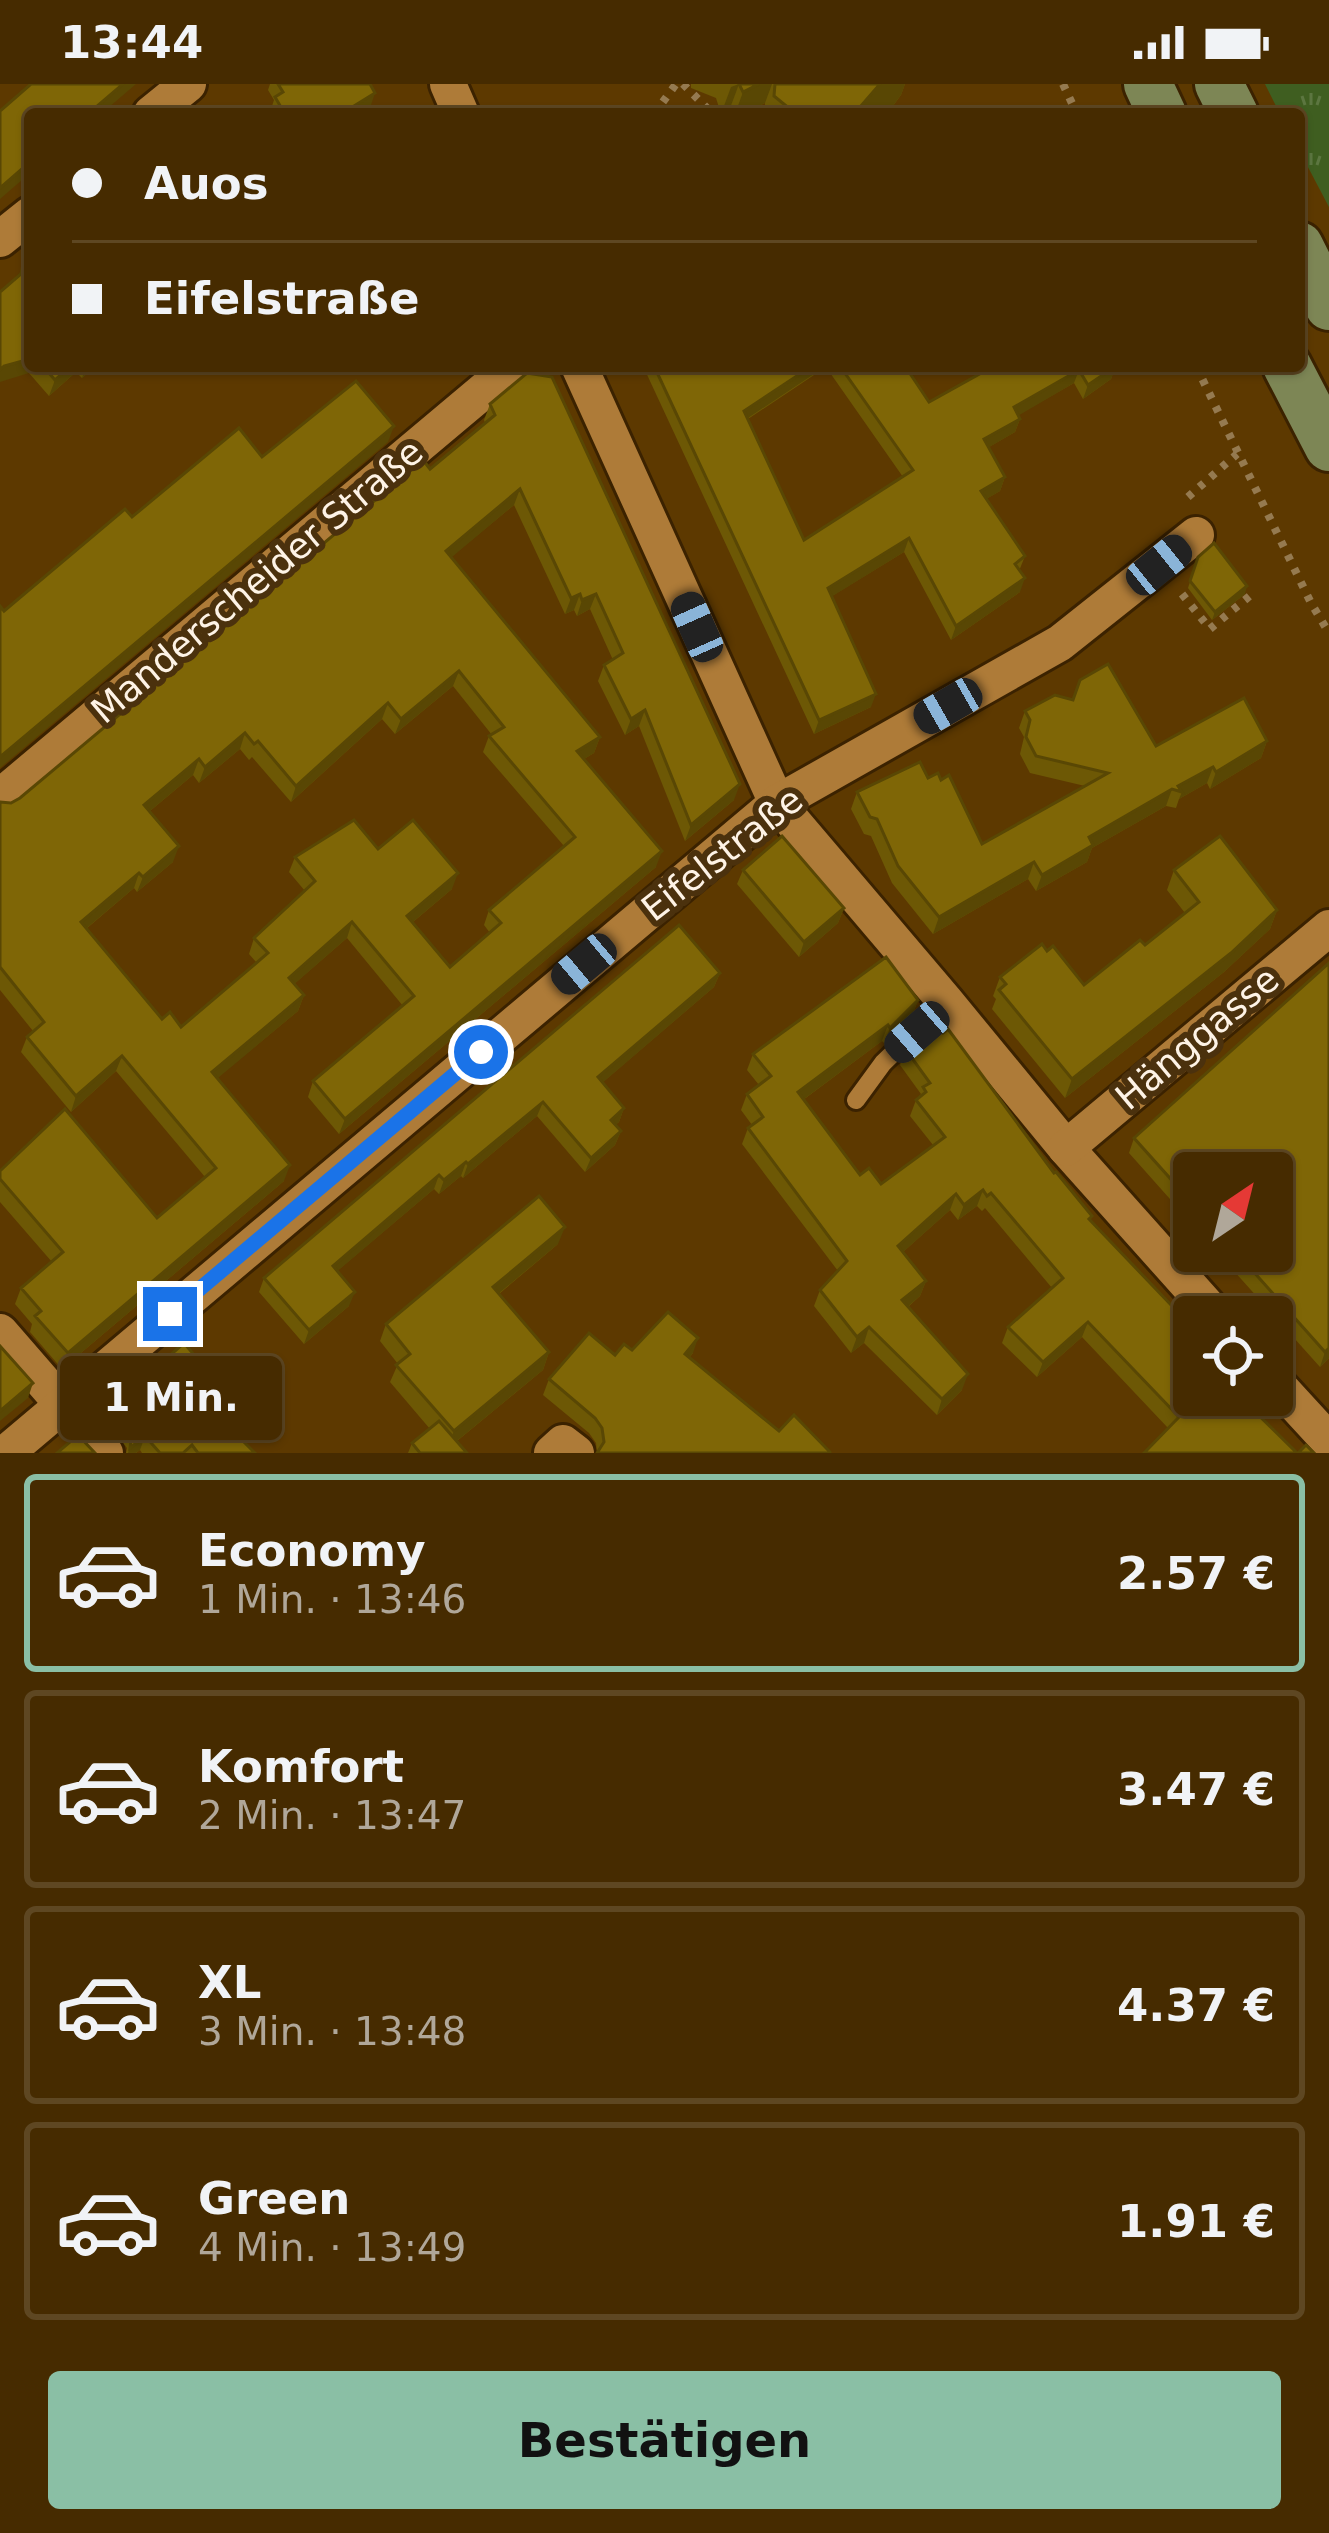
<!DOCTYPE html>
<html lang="de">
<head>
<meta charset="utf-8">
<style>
	:root { --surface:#462b00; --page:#50370f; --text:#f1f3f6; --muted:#b0a799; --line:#5e4722; --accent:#8abfa5 }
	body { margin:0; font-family:"DejaVu Sans",sans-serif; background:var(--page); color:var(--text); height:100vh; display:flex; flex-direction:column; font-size:45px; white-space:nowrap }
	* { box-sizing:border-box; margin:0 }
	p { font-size:39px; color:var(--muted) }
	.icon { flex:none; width:66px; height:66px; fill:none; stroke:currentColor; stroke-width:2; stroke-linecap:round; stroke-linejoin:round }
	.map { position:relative; height:1369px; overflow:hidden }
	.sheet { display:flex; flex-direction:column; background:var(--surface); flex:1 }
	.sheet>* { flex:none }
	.hud { position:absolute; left:24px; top:24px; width:1281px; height:264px; border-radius:12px; box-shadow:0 3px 9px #0004,0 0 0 3px var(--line); display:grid; align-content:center; height:264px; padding:0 48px; background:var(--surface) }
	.needle { width:78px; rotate:35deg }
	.fabs { position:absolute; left:1173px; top:1068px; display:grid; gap:24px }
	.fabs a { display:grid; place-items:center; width:120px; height:120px; border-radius:12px; background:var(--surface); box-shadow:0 3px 9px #0004,0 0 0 3px var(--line); font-size:60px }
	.end { position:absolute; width:54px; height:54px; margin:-27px; border:15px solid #1a73e8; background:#fff; box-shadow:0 0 0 6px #fff }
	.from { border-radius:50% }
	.bubble { position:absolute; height:84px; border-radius:12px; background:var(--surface); box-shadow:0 3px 9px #0004,0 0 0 3px var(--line); font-size:39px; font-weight:700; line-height:84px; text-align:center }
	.car { position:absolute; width:36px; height:72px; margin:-36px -18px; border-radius:15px; box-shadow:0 0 9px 3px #0007; background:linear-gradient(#222 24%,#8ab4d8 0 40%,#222 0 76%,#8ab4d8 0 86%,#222 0) }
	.hud b { display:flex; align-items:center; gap:42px; height:114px; font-size:45px }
	.hud b+b { border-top:3px solid var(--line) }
	.hud i { width:30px; height:30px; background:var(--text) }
	ul { padding:21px 0 0; list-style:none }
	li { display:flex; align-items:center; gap:36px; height:198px; margin:0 24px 18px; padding:0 24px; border:6px solid var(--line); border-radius:12px }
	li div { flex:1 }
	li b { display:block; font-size:45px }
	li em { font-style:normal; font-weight:700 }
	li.current { border-color:var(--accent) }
	li>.icon { width:108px; height:108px; stroke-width:1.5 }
	.cta { display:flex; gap:24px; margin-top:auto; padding:24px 48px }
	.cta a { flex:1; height:138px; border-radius:12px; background:var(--accent); color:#111; font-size:48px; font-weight:700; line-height:138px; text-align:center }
	.status { display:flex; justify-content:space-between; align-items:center; height:84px; padding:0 60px; background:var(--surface); direction:ltr }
	.status svg { height:33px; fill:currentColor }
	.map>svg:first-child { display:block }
</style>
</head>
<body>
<div class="status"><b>13:44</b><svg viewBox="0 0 49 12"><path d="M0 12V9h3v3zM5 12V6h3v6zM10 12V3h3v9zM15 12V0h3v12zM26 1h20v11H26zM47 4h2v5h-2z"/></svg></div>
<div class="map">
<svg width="1329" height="1369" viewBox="0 0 1329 1369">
	<defs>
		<pattern id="park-tufts" width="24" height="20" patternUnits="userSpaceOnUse" patternTransform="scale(3)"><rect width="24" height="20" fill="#3f5e20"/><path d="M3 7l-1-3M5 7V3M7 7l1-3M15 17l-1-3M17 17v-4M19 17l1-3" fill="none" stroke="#5c7640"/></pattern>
	</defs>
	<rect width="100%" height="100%" fill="#5d3900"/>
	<polygon fill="url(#park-tufts)" points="1265,0 1329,0 1329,123 1299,66 1299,30 1280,30"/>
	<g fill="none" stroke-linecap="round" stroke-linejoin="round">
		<defs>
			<polyline id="lane" points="856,1016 883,979 946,918"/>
			<g id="street">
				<polyline points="448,0 461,30"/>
				<polyline points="151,30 188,0"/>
				<polyline points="0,155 30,131"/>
				<polyline points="579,282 777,719 946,918 1066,1064 1217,1233"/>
				<polyline points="0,713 513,282"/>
				<polyline points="1066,1064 1329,844"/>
				<polyline points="0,1248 105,1369"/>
				<polyline points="1272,1295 1329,1357"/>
				<polyline points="6,1369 777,719 1060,559 1196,451"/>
				<polyline points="552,1369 563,1359 576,1369"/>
			</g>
			<g id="secondary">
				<polyline points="1148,0 1162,30"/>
				<polyline points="1219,0 1234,30"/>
				<polyline points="1299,162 1329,222"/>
				<polyline points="1287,282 1329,363"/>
			</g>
		</defs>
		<use href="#lane" stroke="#3b2200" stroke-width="24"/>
		<use href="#street" stroke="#3b2200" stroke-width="42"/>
		<use href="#secondary" stroke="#3b2200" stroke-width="54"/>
		<g stroke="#957a50" stroke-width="8" stroke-dasharray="6 9" stroke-linecap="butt">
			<polyline points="683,0 713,30"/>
			<polyline points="1063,0 1077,30"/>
			<polyline points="654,30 676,0"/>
			<polyline points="1196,282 1311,519 1329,549"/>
			<polyline points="1188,413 1237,370"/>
			<polyline points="1182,510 1210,545 1252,510"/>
		</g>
		<use href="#lane" stroke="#ae7b38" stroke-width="18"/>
		<use href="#street" stroke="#ae7b38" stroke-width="36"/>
		<use href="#secondary" stroke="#7d8655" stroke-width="48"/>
	</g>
	<g fill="#6d5805" fill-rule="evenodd">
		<polygon points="270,0 370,0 370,24 360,30 271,30 270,28 274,16 268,6"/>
		<polygon points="691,0 905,0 901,11 890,26 872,26 868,30 765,30 765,19 743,30 731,30 729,27 721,30 716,14 691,4"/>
		<polygon points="23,180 30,282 96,282 82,294 76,288 49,312 29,289 19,192"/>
		<path d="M643 282H905L929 318 994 282H1116L1111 295 1083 315 1074 299 1018 331 1020 335 1015 348 989 363 1005 393 1000 407 986 415 1025 472 1019 487 1020 508 951 556 904 468 832 512 871 623 814 650ZM826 283 903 393 804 456 748 335Z"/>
		<path d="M490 320 734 716 685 757 639 642 625 651 598 597 604 581 613 576 590 525 577 532 574 526 565 530 514 421 451 473 600 653 594 669 584 675 656 783 339 1050 308 1013 313 997 403 922 347 854 294 900 304 911 298 927 217 994 284 1097 62 1285 30 1248 32 1240 15 1220 21 1204 52 1178 0 1118V1087L157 1134 205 1093 116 987 71 1028 21 968 27 953 33 947 0 906V718L11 719 20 714 430 385 485 339 484 336ZM453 602 492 651 489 652 483 668 564 762 489 826 484 841 490 849 450 883 413 838 452 805 378 765 295 773 289 788 305 807 254 854 249 870 257 879 181 943 162 935 86 845 134 804 137 808 173 778 150 727 193 691 199 699 240 665 249 676 252 673 291 718 382 635 395 650Z"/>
		<polygon points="1198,473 1245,510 1212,536 1188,504"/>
		<polygon points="1025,627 1156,662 1267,657 1261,674 1210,705 1207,699 1179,715 1176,724 1166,722 1092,764 1087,778 1036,807 1028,795 933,850 892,799 871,752 864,750 851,725 857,708 928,694 982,760 1085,702 1030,689 1020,670 1024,653 1019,644"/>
		<polygon points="743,786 844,824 838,839 799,873 737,800"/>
		<polygon points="1174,786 1277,826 1270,845 1224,888 1065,1014 992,925 996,915 993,912 1000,893 1084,901 1145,861 1185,829 1167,806"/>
		<polygon points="1329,879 1329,1274 1320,1283 1216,1167 1272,1167 1194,1089 1194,1142 1129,1069 1134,1054"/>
		<polygon points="720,889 714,903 603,998 624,1024 619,1038 615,1041 621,1047 615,1061 585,1088 537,1032 463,1094 461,1092 439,1110 434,1105 337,1187 349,1222 304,1260 259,1208 264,1194"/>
		<polygon points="918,916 912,932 884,959 882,957 803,1016 860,1091 881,1100 933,1061 910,1032 916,1016 921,1010 900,981 906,966 1054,1089 1091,1136 1194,1311 1246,1311 1244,1317 1168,1344 1082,1253 1037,1293 1002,1259 1008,1243 1052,1204 985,1124 982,1127 977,1122 958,1136 950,1126 903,1168 926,1197 920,1212 908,1223 962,1306 937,1331 864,1259 851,1269 814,1222 820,1206 838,1187 742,1060 748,1044 752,1041 741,1026 747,1010 759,1001 747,986 753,970"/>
		<polygon points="558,1160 499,1210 549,1268 543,1286 457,1357 467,1369 408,1369 412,1359 430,1345 390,1298 398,1280 380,1257 386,1240"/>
		<polygon points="632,1266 693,1269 690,1273 779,1347 597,1369 596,1359 589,1349 543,1311 549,1295"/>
		<polygon points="112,1322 233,1337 228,1341 255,1369 142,1369 140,1366 136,1369 126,1369 127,1364 106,1336"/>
	</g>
	<g fill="#594704">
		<polygon points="123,0 136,0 101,30 88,30"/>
		<polygon points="739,0 729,27 721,30 731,3"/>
		<polygon points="759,0 772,0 765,19 743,30 735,30 743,8"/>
		<polygon points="880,0 905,0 901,11 890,26 872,26 868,30 854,30"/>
		<polygon points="375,9 370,24 360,30 341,30"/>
		<polygon points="30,78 30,89 0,115 0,104"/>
		<polygon points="30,275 30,282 32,282 29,289 0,298 0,286 4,282"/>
		<polygon points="71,282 79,282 76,288 49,312 55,296"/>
		<polygon points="86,282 96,282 82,294"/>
		<polygon points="812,282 826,282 739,340 744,327"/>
		<polygon points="1116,282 1111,295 1083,315 1088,301"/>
		<polygon points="1079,286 1074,299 1009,337 1014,323"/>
		<polygon points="1020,335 1015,348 979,369 984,355"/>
		<polygon points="394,342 388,358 0,684 0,673"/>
		<polygon points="1005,393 1000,407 976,421 981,407"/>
		<polygon points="520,405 514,421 440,483 446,467"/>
		<polygon points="909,454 904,468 823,518 828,504"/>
		<polygon points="1025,494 1020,508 951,556 956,542"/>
		<polygon points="1247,502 1245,510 1212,536 1215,528"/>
		<polygon points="580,510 574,526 565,530 571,514"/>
		<polygon points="596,510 590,525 577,532 582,516"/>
		<polygon points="459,587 453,602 395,650 401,635"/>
		<polygon points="876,610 871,623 814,650 819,636"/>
		<polygon points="388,619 382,635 291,718 296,702"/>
		<polygon points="645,626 639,642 625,651 631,635"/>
		<polygon points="245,649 240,665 199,699 205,683"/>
		<polygon points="600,653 594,669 571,683 577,667"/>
		<polygon points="1267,657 1261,674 1210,705 1216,688"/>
		<polygon points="199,675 193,691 138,737 144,721"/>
		<polygon points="1213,683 1207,699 1179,715 1182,708 1178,702"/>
		<polygon points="740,700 734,716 685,757 691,741"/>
		<polygon points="1172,705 1166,722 1092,764 1087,778 1036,807 1042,791 1089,753"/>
		<polygon points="179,762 173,778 137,808 143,793"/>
		<polygon points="662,767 656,783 339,1050 345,1035"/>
		<polygon points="1034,778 1028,795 933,850 939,833"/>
		<polygon points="139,789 134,804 75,854 81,838"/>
		<polygon points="458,789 452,805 401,848 407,832"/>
		<polygon points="844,824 838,839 799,873 804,858"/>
		<polygon points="1277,826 1270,845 1224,888 1065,1014 1072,995"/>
		<polygon points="352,838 347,854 283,910 289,894"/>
		<polygon points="720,889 714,903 593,1007 598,993"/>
		<polygon points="304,911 298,927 206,1004 212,988"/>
		<polygon points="918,916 912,932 884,959 890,944"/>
		<polygon points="888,941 882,957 792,1024 798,1008"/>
		<polygon points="122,972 116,987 71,1028 76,1012"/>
		<polygon points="543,1018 537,1032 463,1094 468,1080"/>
		<polygon points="624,1024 619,1038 606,1050 611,1036"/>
		<polygon points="621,1047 615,1061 585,1088 591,1074"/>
		<polygon points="466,1078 461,1092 439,1110 444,1096"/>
		<polygon points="290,1081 284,1097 62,1285 68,1269"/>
		<polygon points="439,1091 434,1105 327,1196 333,1182"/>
		<polygon points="983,1106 977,1122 958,1136 964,1121"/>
		<polygon points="956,1110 950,1126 892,1178 898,1162"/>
		<polygon points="565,1143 558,1160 486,1220 493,1203"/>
		<polygon points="926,1197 920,1212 897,1232 902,1216"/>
		<polygon points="355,1208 349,1222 304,1260 309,1246"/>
		<polygon points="1088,1238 1082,1253 1037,1293 1043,1278"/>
		<polygon points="869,1243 864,1259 851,1269 857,1253"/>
		<polygon points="698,1254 693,1269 680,1285 685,1270"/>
		<polygon points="1329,1264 1329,1274 1320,1283 1325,1268"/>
		<polygon points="549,1268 543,1286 447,1365 454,1347"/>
		<polygon points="968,1290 962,1306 937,1331 942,1315"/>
		<polygon points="33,1299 28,1314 0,1337 0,1327"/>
		<polygon points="238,1322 233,1337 217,1351 222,1336"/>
		<polygon points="145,1352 140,1366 136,1369 128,1369 130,1364"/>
	</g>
	<g fill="#7f6606" stroke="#594704" stroke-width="3" fill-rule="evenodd">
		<polygon points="31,0 123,0 88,30 30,30 30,78 0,104 0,27"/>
		<polygon points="278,0 370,0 375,9 341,30 285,30 275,13 283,8"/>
		<polygon points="739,0 759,0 743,8"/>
		<polygon points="775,0 880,0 854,30 796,30 774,12"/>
		<polygon points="30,174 30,275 4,282 0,286 0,208 21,190 23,180"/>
		<polygon points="43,282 71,282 55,296"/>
		<polygon points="654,282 812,282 744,327 804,456 913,386 840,282 905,282 929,318 994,282 1116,282 1088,301 1079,286 1014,323 1020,335 984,355 1005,393 981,407 1025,472 1015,480 1025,494 956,542 909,454 828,504 876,610 819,636"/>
		<path d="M527 289 552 293 740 700 691 741 645 626 631 635 604 581 623 569 596 510 582 516 580 510 571 514 520 405 446 467 600 653 577 667 662 767 345 1035 313 997 414 912 352 838 289 894 304 911 212 988 290 1081 68 1269 35 1232 41 1227 21 1204 63 1168 0 1095V1087L65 1025 157 1134 216 1084 122 972 76 1012 27 953 44 938 0 883V718L11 719 20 714 423 376 430 385 495 331 490 320ZM459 587 504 643 489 652 575 753 489 826 501 839 450 883 407 832 458 789 413 736 378 765 354 736 295 773 315 797 254 854 268 869 181 943 170 928 162 935 81 838 139 789 143 793 179 762 144 721 199 675 205 683 245 649 254 660 258 657 296 702 388 619 401 635Z"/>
		<polygon points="356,297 394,342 0,673 0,522 4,527 125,425 132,433 239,344 262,373"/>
		<polygon points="1214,459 1247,502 1215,528 1190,497 1198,473"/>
		<polygon points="1108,580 1156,662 1244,614 1267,657 1216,688 1213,683 1178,702 1182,708 1172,705 1089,753 1093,761 1042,791 1034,778 939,833 898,782 877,735 870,733 857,708 920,678 928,694 938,689 941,696 949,691 982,760 1108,689 1036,672 1026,653 1030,636 1025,627 1055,611 1073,616 1080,596"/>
		<polygon points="782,752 844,824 804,858 743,786"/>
		<polygon points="1220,752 1277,826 1231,869 1072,995 999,906 1006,900 1000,893 1042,860 1047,867 1053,862 1084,901 1140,856 1145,861 1199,818 1174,786"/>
		<polygon points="679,841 720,889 598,993 624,1024 611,1036 621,1047 591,1074 543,1018 468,1080 466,1078 444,1096 439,1091 333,1182 355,1208 309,1246 264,1194"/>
		<polygon points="886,873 918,916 890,944 888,941 798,1008 860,1091 869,1084 881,1100 945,1053 916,1016 926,1008 923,1003 930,999 906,966 934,938 943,949 948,945 1054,1089 1056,1088 1092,1132 1089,1135 1194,1245 1194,1311 1241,1311 1240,1313 1297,1369 1144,1369 1179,1333 1088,1238 1043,1278 1008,1243 1063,1194 991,1109 987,1112 983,1106 964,1121 956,1110 898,1162 926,1197 902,1216 968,1290 942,1315 869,1243 857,1253 820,1206 847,1177 748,1044 763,1033 747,1010 771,992 753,970"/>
		<polygon points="1329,879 1329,1264 1325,1268 1235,1167 1272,1167 1272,1089 1194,1089 1194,1121 1134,1054"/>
		<polygon points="539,1112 565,1143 493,1203 549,1268 454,1347 396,1281 410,1270 386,1240"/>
		<polygon points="668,1228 698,1254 685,1270 779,1347 794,1331 830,1368 830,1369 597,1369 604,1358 602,1344 595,1334 549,1295 589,1249 615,1271 624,1260 632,1266"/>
		<polygon points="184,1259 238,1322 222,1336 255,1369 198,1369 192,1361 183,1369 160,1369 145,1352 130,1364 132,1349 112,1322"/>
		<polygon points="0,1262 33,1299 0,1327"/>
		<polygon points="439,1337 467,1369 420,1369 412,1359"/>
		<polygon points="78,1351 95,1369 57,1369"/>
		<polygon points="1306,1361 1314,1369 1298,1369"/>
	</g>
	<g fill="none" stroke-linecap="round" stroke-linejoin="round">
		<polyline stroke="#1a73e8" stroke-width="15" points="170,1230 481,968"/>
	</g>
	<g text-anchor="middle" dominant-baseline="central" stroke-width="12" stroke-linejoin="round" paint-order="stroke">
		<g font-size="36" fill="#fef3e6" stroke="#4b310d">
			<text transform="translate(257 497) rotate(-40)">Manderscheider Straße</text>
			<text transform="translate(722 770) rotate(-38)">Eifelstraße</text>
			<text transform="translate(1197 954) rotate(-40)">Hänggasse</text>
		</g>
	</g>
</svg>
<div class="fabs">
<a><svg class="needle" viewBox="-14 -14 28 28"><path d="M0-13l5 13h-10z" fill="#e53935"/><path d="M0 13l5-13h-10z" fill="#b0a799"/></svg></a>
<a><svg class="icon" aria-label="locate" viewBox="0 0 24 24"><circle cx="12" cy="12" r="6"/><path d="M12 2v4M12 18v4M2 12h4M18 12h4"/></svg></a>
</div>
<i class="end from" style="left:481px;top:968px"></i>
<i class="end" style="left:170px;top:1230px"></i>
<div class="bubble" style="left:60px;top:1272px;width:222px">1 Min.</div>
<i class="car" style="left:1159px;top:481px;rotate:51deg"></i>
<i class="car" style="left:697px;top:543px;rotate:336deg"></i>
<i class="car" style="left:948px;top:622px;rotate:240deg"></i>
<i class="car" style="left:584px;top:880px;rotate:230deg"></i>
<i class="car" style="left:917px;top:948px;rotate:229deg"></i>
<div class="hud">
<b><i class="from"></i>Auos</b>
<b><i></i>Eifelstraße</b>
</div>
</div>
<section class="sheet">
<ul>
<li class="current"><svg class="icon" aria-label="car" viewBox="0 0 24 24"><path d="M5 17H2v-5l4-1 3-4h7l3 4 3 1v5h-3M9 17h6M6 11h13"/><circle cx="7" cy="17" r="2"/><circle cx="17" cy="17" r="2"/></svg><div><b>Economy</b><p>1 Min. · 13:46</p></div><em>2.57 €</em></li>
<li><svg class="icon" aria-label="car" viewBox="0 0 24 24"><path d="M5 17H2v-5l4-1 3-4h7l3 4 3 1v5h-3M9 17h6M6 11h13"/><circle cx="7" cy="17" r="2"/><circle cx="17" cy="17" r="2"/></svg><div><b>Komfort</b><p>2 Min. · 13:47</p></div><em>3.47 €</em></li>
<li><svg class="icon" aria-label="car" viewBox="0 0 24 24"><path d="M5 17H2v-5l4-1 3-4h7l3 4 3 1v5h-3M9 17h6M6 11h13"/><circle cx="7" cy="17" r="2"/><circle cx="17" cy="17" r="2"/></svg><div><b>XL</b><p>3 Min. · 13:48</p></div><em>4.37 €</em></li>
<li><svg class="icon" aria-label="car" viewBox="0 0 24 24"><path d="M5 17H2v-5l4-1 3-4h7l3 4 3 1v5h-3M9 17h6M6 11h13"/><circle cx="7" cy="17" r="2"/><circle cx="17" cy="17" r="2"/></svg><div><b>Green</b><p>4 Min. · 13:49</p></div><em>1.91 €</em></li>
</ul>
<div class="cta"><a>Bestätigen</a></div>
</section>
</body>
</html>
